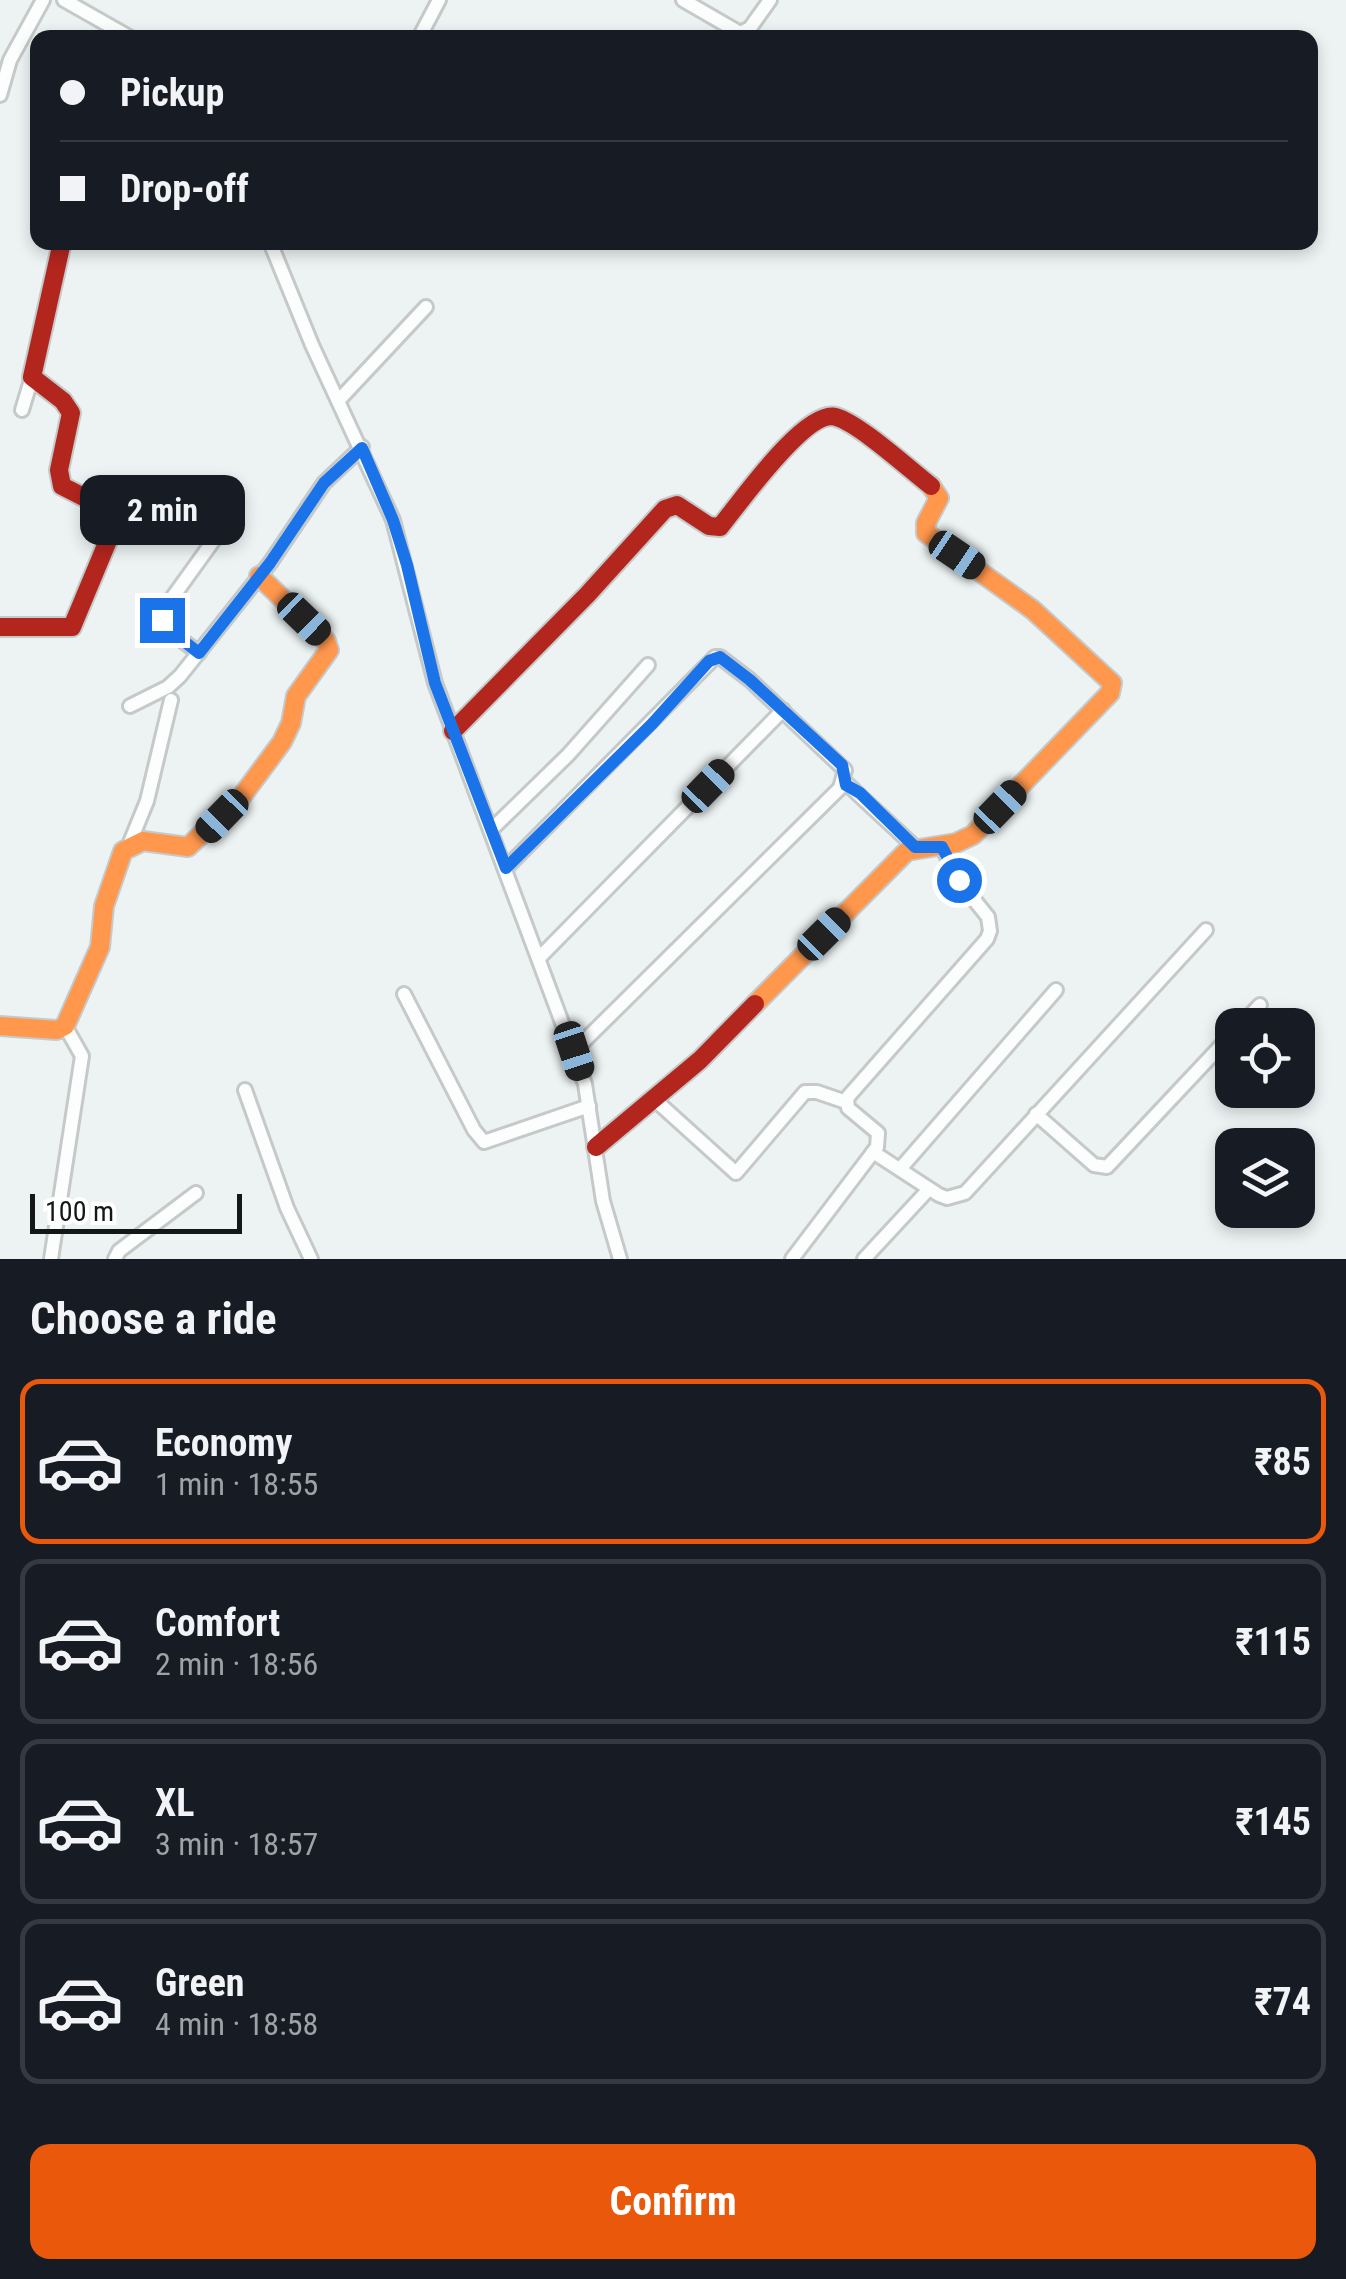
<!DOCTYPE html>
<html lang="en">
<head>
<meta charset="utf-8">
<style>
	:root { --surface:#171b24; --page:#20242c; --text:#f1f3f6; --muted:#9ea1a6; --line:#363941; --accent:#ea580c }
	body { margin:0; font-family:"Roboto Condensed",sans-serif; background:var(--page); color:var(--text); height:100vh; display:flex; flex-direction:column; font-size:38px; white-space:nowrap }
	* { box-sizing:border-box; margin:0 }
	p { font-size:32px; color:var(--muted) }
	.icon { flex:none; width:55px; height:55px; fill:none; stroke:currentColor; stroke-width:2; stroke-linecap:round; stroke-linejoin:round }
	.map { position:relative; height:1259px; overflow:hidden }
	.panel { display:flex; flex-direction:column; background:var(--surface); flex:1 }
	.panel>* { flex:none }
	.top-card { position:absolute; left:30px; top:30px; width:1288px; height:220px; border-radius:20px; box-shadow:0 5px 15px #0003; display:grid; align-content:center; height:220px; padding:0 30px; background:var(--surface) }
	.buttons { position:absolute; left:1215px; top:1008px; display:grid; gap:20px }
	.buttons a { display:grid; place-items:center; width:100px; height:100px; border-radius:20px; background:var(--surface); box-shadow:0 5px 15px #0003; font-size:50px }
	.scale { position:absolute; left:30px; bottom:25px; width:212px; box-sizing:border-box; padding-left:10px; border:5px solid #131717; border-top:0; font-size:28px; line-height:35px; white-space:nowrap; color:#131717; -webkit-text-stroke:8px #fff; paint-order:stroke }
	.end { position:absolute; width:45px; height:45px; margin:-22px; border:12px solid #1a73e8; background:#fff; box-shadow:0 0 0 5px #fff }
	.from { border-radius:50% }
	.bubble { position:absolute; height:70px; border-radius:20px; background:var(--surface); box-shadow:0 5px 15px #0003; font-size:32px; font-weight:700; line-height:70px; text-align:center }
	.car { position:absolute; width:30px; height:60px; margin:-30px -15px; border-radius:12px; box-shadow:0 0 8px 2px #0007; background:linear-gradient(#222 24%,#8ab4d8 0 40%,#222 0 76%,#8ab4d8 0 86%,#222 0) }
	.top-card b { display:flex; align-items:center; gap:35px; height:95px; font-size:38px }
	.top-card b+b { border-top:2px solid var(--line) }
	.top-card i { width:25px; height:25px; background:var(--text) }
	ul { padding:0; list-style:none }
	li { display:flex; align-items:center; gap:30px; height:165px; margin:0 20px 15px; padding:0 10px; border:5px solid var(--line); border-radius:20px }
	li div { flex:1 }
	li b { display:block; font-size:38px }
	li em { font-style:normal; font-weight:700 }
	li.active { border-color:var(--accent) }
	li>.icon { width:90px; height:90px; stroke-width:1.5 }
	h2 { padding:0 30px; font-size:45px; line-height:120px }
	.button { display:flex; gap:20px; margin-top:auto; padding:20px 30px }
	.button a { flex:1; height:115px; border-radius:20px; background:var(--accent); color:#fff; font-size:40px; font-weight:700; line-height:115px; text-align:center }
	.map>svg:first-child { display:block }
</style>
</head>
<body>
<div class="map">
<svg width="1346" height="1259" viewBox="0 0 1346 1259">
	<rect width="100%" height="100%" fill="#edf3f3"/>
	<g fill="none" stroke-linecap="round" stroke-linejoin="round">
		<defs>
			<g id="street">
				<polyline points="64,0 131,38"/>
				<polyline points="683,0 740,33 750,28 770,0"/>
				<polyline points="419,38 439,0"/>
				<polyline points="0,95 10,60 43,0"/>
				<polyline points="270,242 312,345 393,520 435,683 585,1084 603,1201 620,1259"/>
				<polyline points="339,400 426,307"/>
				<polyline points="22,410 32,377"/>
				<polyline points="199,653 164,627 162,612 234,512"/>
				<polyline points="130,706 168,687 180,676 270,563 324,483 362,447"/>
				<polyline points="844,781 915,847 916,851"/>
				<polyline points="491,830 568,755 648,665"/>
				<polyline points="129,845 147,801 171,700"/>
				<polyline points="506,868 715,657 720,657 750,680 845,770 840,788 574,1051"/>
				<polyline points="540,957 783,710"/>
				<polyline points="404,994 474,1130 484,1142 589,1106"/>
				<polyline points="1241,1025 1260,1005"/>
				<polyline points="245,1090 287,1208 311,1259"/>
				<polyline points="654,1099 736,1173 805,1092 817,1092 846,1102"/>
				<polyline points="1036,1114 1094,1165 1107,1167 1232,1034"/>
				<polyline points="873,1152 939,1195 947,1198 965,1193 1206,930"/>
				<polyline points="900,1169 1056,990"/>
				<polyline points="51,1259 82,1056 65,1026"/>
				<polyline points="115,1259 119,1251 196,1193"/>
				<polyline points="792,1259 877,1147 878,1133 848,1108 847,1098 987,939 990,931 988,917 959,881 942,847"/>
				<polyline points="864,1259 929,1189"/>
			</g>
			<g id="slow">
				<polyline points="755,1004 907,851 956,843 973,835 1110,693 1112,683 1033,610 926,533 926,523 939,498 931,486"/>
				<polyline points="0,1026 57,1030 65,1026 100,947 104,906 123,851 143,841 188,847 242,796 282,742 291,723 296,696 329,650 326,641 259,576"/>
			</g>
			<g id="jam">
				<polyline points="0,627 72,627 117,519 109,510 62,486 59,470 71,413 63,401 32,377 62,242"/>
				<path d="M453 731 587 595 665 509 677 505 709 526 720 527C739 504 806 408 836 417 860 424 909 469 931 486"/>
				<polyline points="596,1147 700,1060 755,1004"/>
			</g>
		</defs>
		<use href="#street" stroke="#c5c9c9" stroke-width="18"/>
		<use href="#slow" stroke="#c5c9c9" stroke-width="22"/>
		<use href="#jam" stroke="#c5c9c9" stroke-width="22"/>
		<use href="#street" stroke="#fcfdfd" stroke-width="12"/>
		<use href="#slow" stroke="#ff974d" stroke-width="18"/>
		<use href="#jam" stroke="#b3261e" stroke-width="18"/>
	</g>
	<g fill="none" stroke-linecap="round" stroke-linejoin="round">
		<polyline stroke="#1a73e8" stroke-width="12" points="162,620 164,626 199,653 270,563 324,483 362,448 393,520 407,565 435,683 506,868 652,724 709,661 720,657 750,680 842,765 846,785 860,793 915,847 942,847 959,880"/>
	</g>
</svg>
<div class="buttons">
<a><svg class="icon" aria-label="locate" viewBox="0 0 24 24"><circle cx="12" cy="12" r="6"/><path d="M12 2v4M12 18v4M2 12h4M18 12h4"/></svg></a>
<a><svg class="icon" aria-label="layers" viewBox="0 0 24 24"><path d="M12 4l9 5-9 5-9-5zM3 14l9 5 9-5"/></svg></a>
</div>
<div class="scale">100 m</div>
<i class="end from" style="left:959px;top:880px"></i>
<i class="end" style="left:162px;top:620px"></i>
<div class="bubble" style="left:80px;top:475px;width:165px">2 min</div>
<i class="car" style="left:957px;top:555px;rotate:124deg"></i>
<i class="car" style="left:304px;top:619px;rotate:134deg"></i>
<i class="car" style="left:708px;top:786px;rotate:44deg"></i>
<i class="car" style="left:1000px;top:807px;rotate:44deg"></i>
<i class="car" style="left:222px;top:816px;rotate:224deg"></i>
<i class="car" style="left:824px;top:934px;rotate:45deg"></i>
<i class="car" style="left:574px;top:1051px;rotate:162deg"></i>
<div class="top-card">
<b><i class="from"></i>Pickup</b>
<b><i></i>Drop-off</b>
</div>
</div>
<section class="panel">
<h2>Choose a ride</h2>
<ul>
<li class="active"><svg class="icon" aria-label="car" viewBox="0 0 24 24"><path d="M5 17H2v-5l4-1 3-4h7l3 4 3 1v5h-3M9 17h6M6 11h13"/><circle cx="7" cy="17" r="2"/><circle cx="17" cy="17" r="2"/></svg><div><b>Economy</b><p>1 min · 18:55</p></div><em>₹85</em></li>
<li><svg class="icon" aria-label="car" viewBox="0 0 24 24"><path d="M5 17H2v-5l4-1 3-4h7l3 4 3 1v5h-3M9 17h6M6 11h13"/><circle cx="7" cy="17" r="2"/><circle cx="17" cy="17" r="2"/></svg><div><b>Comfort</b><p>2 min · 18:56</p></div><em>₹115</em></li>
<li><svg class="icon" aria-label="car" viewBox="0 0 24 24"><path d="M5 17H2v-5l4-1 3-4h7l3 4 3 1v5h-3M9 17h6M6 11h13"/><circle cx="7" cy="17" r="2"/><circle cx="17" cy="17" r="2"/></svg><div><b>XL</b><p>3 min · 18:57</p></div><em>₹145</em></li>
<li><svg class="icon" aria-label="car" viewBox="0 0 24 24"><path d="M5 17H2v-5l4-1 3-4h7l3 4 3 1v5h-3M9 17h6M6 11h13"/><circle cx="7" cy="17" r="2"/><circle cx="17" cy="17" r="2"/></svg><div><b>Green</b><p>4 min · 18:58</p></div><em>₹74</em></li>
</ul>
<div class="button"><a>Confirm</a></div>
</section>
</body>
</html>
